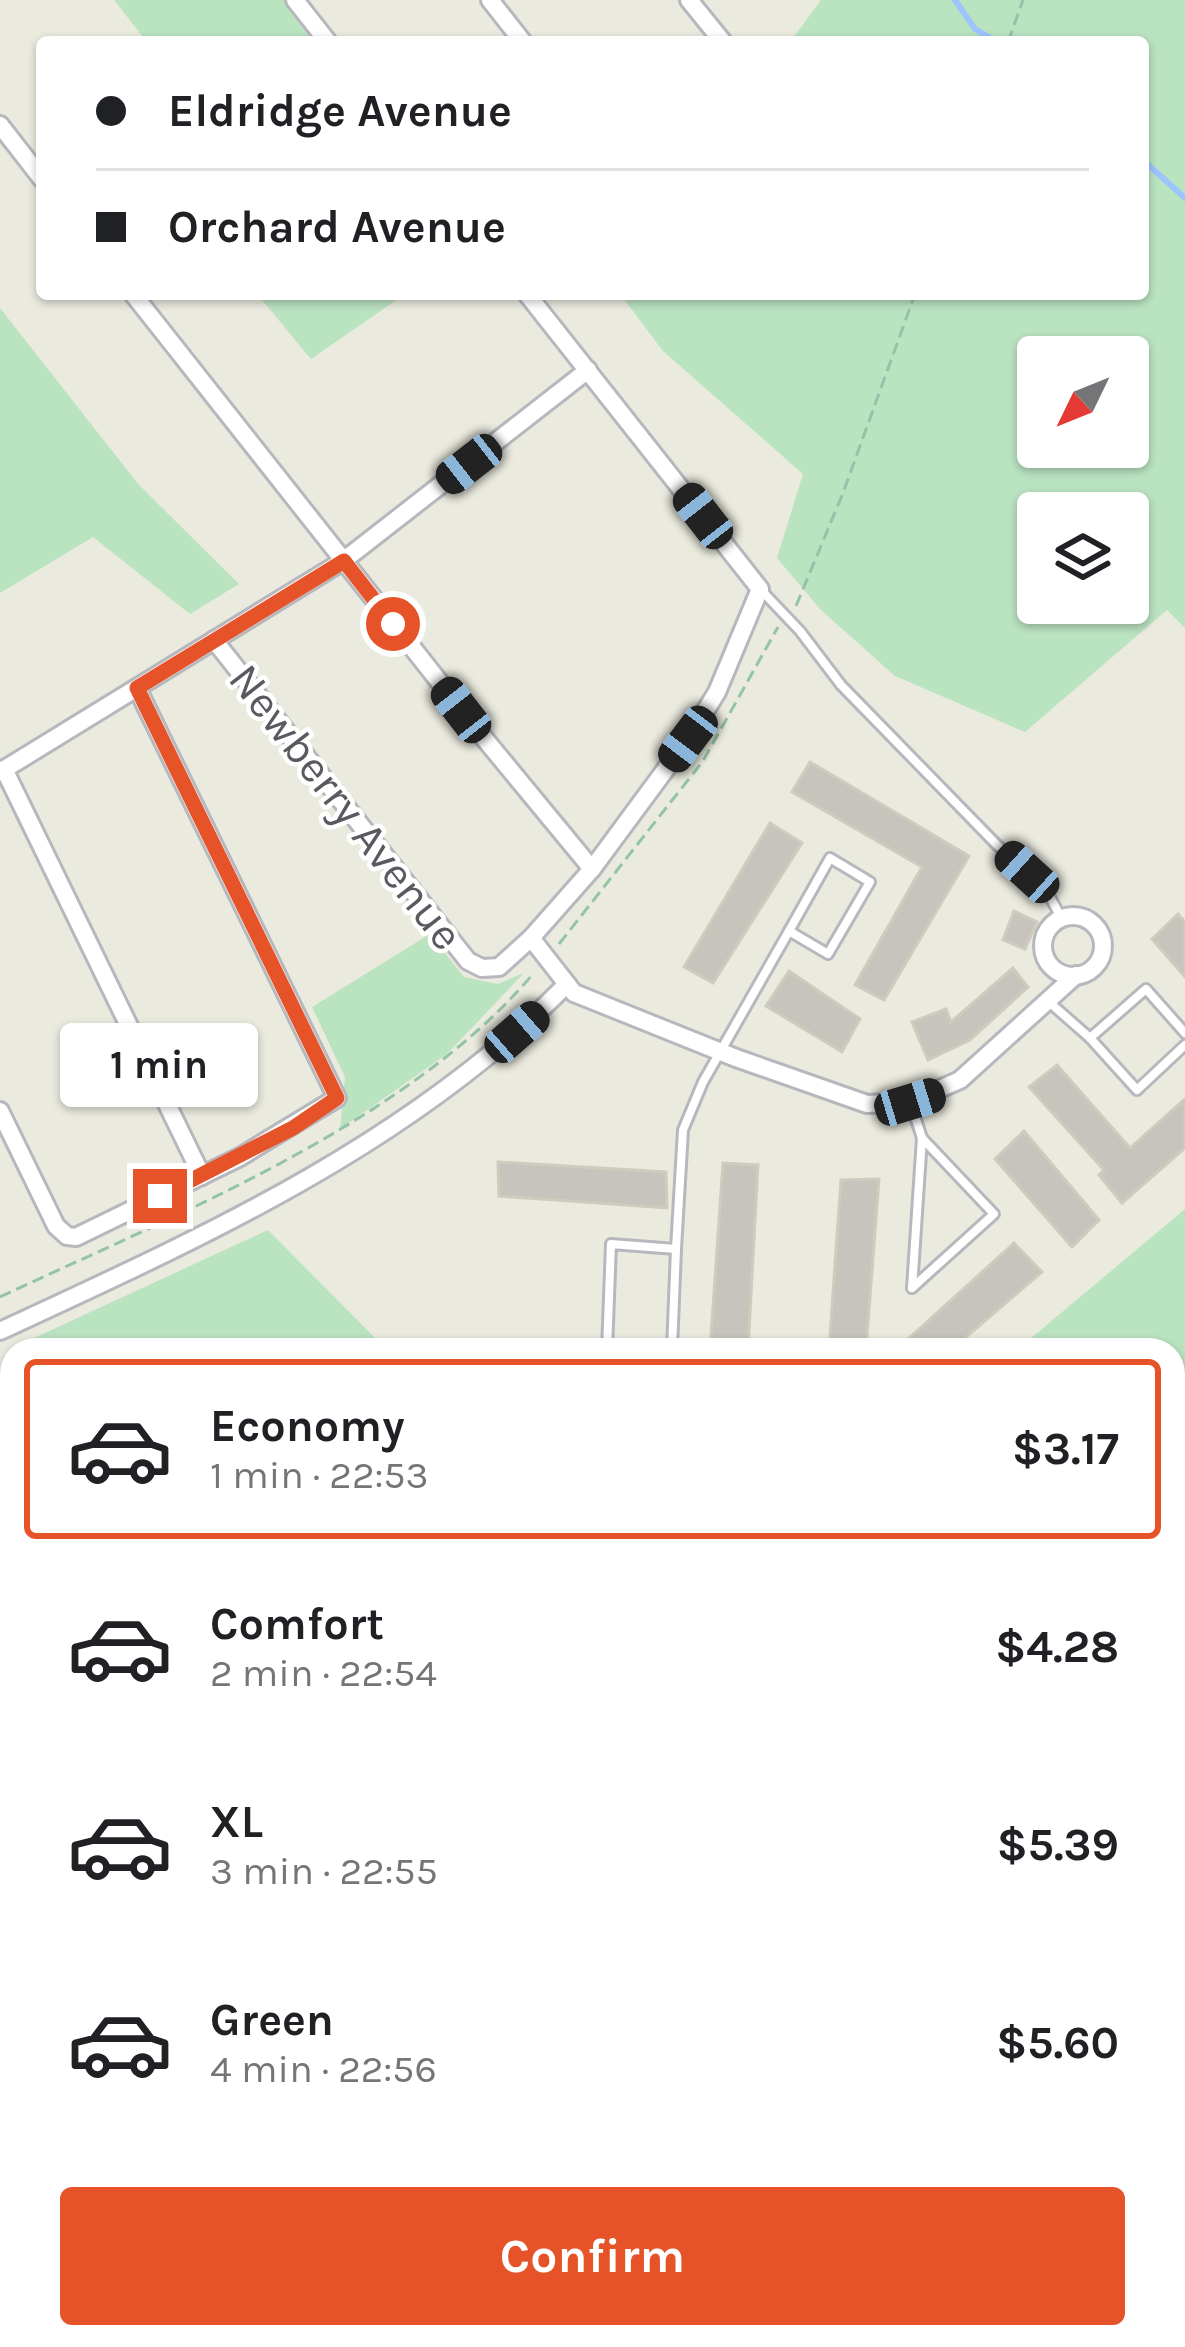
<!DOCTYPE html>
<html lang="en">
<head>
<meta charset="utf-8">
<style>
	:root { --surface:#fff; --page:#f6f6f6; --text:#202124; --muted:#757577; --line:#e0e0e0; --accent:#e75329 }
	body { margin:0; font-family:Karla,sans-serif; background:var(--page); color:var(--text); height:100vh; display:flex; flex-direction:column; font-size:45px; white-space:nowrap }
	* { box-sizing:border-box; margin:0 }
	p { font-size:39px; color:var(--muted) }
	.icon { flex:none; width:66px; height:66px; fill:none; stroke:currentColor; stroke-width:2; stroke-linecap:round; stroke-linejoin:round }
	.map { position:relative; flex:1; overflow:hidden }
	.sheet { position:absolute; left:0px; top:1338px; width:1185px; height:1011px; display:flex; flex-direction:column; background:var(--surface); border-radius:36px 36px 0 0; box-shadow:0 3px 9px #0004 }
	.sheet>* { flex:none }
	.banner { position:absolute; left:36px; top:36px; width:1113px; height:264px; border-radius:12px; box-shadow:0 3px 9px #0004; display:grid; align-content:center; height:264px; padding:0 60px; background:var(--surface) }
	.needle { width:78px; rotate:227deg }
	.controls { position:absolute; left:1017px; top:336px; display:grid; gap:24px }
	.controls a { display:grid; place-items:center; width:132px; height:132px; border-radius:12px; background:var(--surface); box-shadow:0 3px 9px #0004; font-size:60px }
	.end { position:absolute; width:54px; height:54px; margin:-27px; border:15px solid #e75329; background:#fff; box-shadow:0 0 0 6px #fff }
	.from { border-radius:50% }
	.bubble { position:absolute; height:84px; border-radius:12px; background:var(--surface); box-shadow:0 3px 9px #0004; font-size:39px; font-weight:700; line-height:84px; text-align:center }
	.car { position:absolute; width:36px; height:72px; margin:-36px -18px; border-radius:15px; box-shadow:0 0 9px 3px #0007; background:linear-gradient(#222 24%,#8ab4d8 0 40%,#222 0 76%,#8ab4d8 0 86%,#222 0) }
	.banner b { display:flex; align-items:center; gap:42px; height:114px; font-size:45px }
	.banner b+b { border-top:3px solid var(--line) }
	.banner i { width:30px; height:30px; background:var(--text) }
	ul { padding:21px 0 0; list-style:none }
	li { display:flex; align-items:center; gap:36px; height:180px; margin:0 24px 18px; padding:0 36px; border:6px solid transparent; border-radius:12px }
	li div { flex:1 }
	li b { display:block; font-size:45px }
	li em { font-style:normal; font-weight:700 }
	li.current { border-color:var(--accent) }
	li>.icon { width:108px; height:108px; stroke-width:1.5 }
	.primary-button { display:flex; gap:24px; margin-top:auto; padding:24px 60px }
	.primary-button a { flex:1; height:138px; border-radius:12px; background:var(--accent); color:#fff; font-size:48px; font-weight:700; line-height:138px; text-align:center }
	.map>svg:first-child { display:block }
</style>
</head>
<body>
<div class="map">
<svg width="1185" height="2347" viewBox="0 0 1185 2347">
	<rect width="100%" height="100%" fill="#ebeadf"/>
	<g fill="#bae3c0" fill-rule="evenodd">
		<polygon points="114,0 297,0 326,42 147,42"/>
		<path d="M821 0H1185V628L1167 610 1025 732 895 676 820 609 777 558 803 474 663 351 620 294H1143V42H790ZM1038 357H1128V447H1038ZM1128 513V603H1038V513Z"/>
		<polygon points="257,294 405,294 311,359"/>
		<polygon points="0,308 138,484 239,584 190,614 93,537 0,593"/>
		<polygon points="430,934 464,977 498,984 524,973 447,1054 340,1129 345,1077 312,1007"/>
		<polygon points="1185,1209 1185,1779 1173,1769 1173,1350 1017,1350"/>
		<polygon points="268,1230 387,1350 22,1350 19,1345"/>
		<polygon points="477,1338 531,1350 401,1350"/>
		<polygon points="12,1905 12,2162 0,2186 0,1911"/>
		<polygon points="148,2337 788,2337 787,2347 147,2347"/>
	</g>
	<g fill="none" stroke-linecap="round" stroke-linejoin="round">
		<g stroke="#9cc5fe" stroke-width="6">
			<polyline points="955,0 975,29 997,42"/>
			<polyline points="1143,160 1185,198"/>
		</g>
	</g>
	<g fill="#c6c4bc" stroke="#cfccbd" stroke-width="3">
		<polygon points="810,762 969,856 884,1000 855,985 922,867 792,792"/>
		<polygon points="770,823 802,843 713,983 684,967"/>
		<polygon points="1014,911 1037,922 1025,949 1003,940"/>
		<polygon points="1178,914 1185,922 1185,977 1152,939"/>
		<polygon points="1013,968 1028,987 970,1040 928,1060 912,1022 946,1009 951,1022"/>
		<polygon points="789,971 860,1019 842,1052 766,1006"/>
		<polygon points="1057,1065 1130,1148 1185,1099 1185,1148 1122,1203 1099,1175 1104,1170 1029,1087"/>
		<polygon points="1024,1131 1099,1220 1072,1247 995,1159"/>
		<polygon points="498,1162 666,1172 667,1208 499,1196"/>
		<polygon points="723,1163 758,1165 748,1350 710,1350"/>
		<polygon points="879,1179 866,1350 829,1350 841,1180"/>
		<polygon points="1014,1243 1042,1272 951,1350 896,1350"/>
	</g>
	<g fill="none" stroke-linecap="round" stroke-linejoin="round">
		<defs>
			<g id="lane">
				<polyline points="761,590 800,631 841,685 997,845 1045,888 1062,919"/>
				<polygon points="830,858 870,882 828,954 789,931"/>
				<polyline points="1049,1002 1090,1038 1137,1090 1185,1045"/>
				<polyline points="1090,1038 1146,989 1185,1033"/>
				<polyline points="911,1104 922,1138 912,1288"/>
				<polyline points="912,1288 994,1214 922,1138"/>
				<polyline points="607,1350 611,1244 676,1249 683,1130 703,1082 789,931"/>
				<polyline points="672,1350 676,1249"/>
				<polyline points="382,2347 383,2337"/>
			</g>
			<g id="street">
				<polyline points="295,0 328,42"/>
				<polyline points="490,0 523,42"/>
				<polyline points="689,0 723,42"/>
				<polyline points="0,125 42,179"/>
				<polyline points="133,294 479,732 592,869"/>
				<polyline points="214,640 468,961 482,968 499,967 531,938 592,869 688,739 717,692 760,589 527,294"/>
				<polyline points="4,769 202,1176"/>
				<polyline points="0,772 343,561 588,370"/>
				<circle cx="1073" cy="946" r="30"/>
				<polyline points="531,938 574,993 736,1058 867,1104 910,1102 960,1080 1076,975"/>
				<polyline points="0,1111 56,1226 67,1236 76,1237 240,1157 337,1098 137,688"/>
				<path d="M0 1331C201 1238 409 1145 567 984"/>
				<polyline points="1173,2064 1185,2065"/>
				<polyline points="1173,2305 1185,2307"/>
				<polyline points="787,2347 788,2337"/>
				<polyline points="967,2347 968,2337"/>
			</g>
		</defs>
		<use href="#lane" stroke="#b7b8be" stroke-width="14"/>
		<use href="#street" stroke="#b7b8be" stroke-width="22"/>
		<g stroke="#94c4a8" stroke-width="3" stroke-dasharray="12 6" stroke-linecap="butt">
			<polyline points="1008,42 1023,0"/>
			<polyline points="796,606 843,493 915,294"/>
			<polyline points="559,944 703,761 778,627"/>
			<path d="M0 1297C175 1215 406 1124 533 974"/>
		</g>
		<use href="#lane" stroke="#fff" stroke-width="8"/>
		<use href="#street" stroke="#fff" stroke-width="16"/>
	</g>
	<g fill="none" stroke-linecap="round" stroke-linejoin="round">
		<polyline stroke="#e75329" stroke-width="15" points="160,1196 293,1128 337,1098 137,688 344,561 393,624"/>
	</g>
	<g text-anchor="middle" dominant-baseline="central" stroke-width="9" stroke-linejoin="round" paint-order="stroke">
		<g font-size="45" fill="#585a60" stroke="#fff">
			<text transform="translate(346 807) rotate(52)">Newberry Avenue</text>
		</g>
	</g>
</svg>
<div class="controls">
<a><svg class="needle" viewBox="-14 -14 28 28"><path d="M0-13l5 13h-10z" fill="#e53935"/><path d="M0 13l5-13h-10z" fill="#757577"/></svg></a>
<a><svg class="icon" aria-label="layers" viewBox="0 0 24 24"><path d="M12 4l9 5-9 5-9-5zM3 14l9 5 9-5"/></svg></a>
</div>
<i class="end from" style="left:393px;top:624px"></i>
<i class="end" style="left:160px;top:1196px"></i>
<div class="bubble" style="left:60px;top:1023px;width:198px">1 min</div>
<i class="car" style="left:469px;top:464px;rotate:232deg"></i>
<i class="car" style="left:703px;top:516px;rotate:322deg"></i>
<i class="car" style="left:461px;top:710px;rotate:322deg"></i>
<i class="car" style="left:688px;top:739px;rotate:217deg"></i>
<i class="car" style="left:1027px;top:872px;rotate:312deg"></i>
<i class="car" style="left:517px;top:1032px;rotate:49deg"></i>
<i class="car" style="left:910px;top:1102px;rotate:73deg"></i>
<div class="banner">
<b><i class="from"></i>Eldridge Avenue</b>
<b><i></i>Orchard Avenue</b>
</div>
<section class="sheet">
<ul>
<li class="current"><svg class="icon" aria-label="car" viewBox="0 0 24 24"><path d="M5 17H2v-5l4-1 3-4h7l3 4 3 1v5h-3M9 17h6M6 11h13"/><circle cx="7" cy="17" r="2"/><circle cx="17" cy="17" r="2"/></svg><div><b>Economy</b><p>1 min · 22:53</p></div><em>$3.17</em></li>
<li><svg class="icon" aria-label="car" viewBox="0 0 24 24"><path d="M5 17H2v-5l4-1 3-4h7l3 4 3 1v5h-3M9 17h6M6 11h13"/><circle cx="7" cy="17" r="2"/><circle cx="17" cy="17" r="2"/></svg><div><b>Comfort</b><p>2 min · 22:54</p></div><em>$4.28</em></li>
<li><svg class="icon" aria-label="car" viewBox="0 0 24 24"><path d="M5 17H2v-5l4-1 3-4h7l3 4 3 1v5h-3M9 17h6M6 11h13"/><circle cx="7" cy="17" r="2"/><circle cx="17" cy="17" r="2"/></svg><div><b>XL</b><p>3 min · 22:55</p></div><em>$5.39</em></li>
<li><svg class="icon" aria-label="car" viewBox="0 0 24 24"><path d="M5 17H2v-5l4-1 3-4h7l3 4 3 1v5h-3M9 17h6M6 11h13"/><circle cx="7" cy="17" r="2"/><circle cx="17" cy="17" r="2"/></svg><div><b>Green</b><p>4 min · 22:56</p></div><em>$5.60</em></li>
</ul>
<div class="primary-button"><a>Confirm</a></div>
</section>
</div>
</body>
</html>
